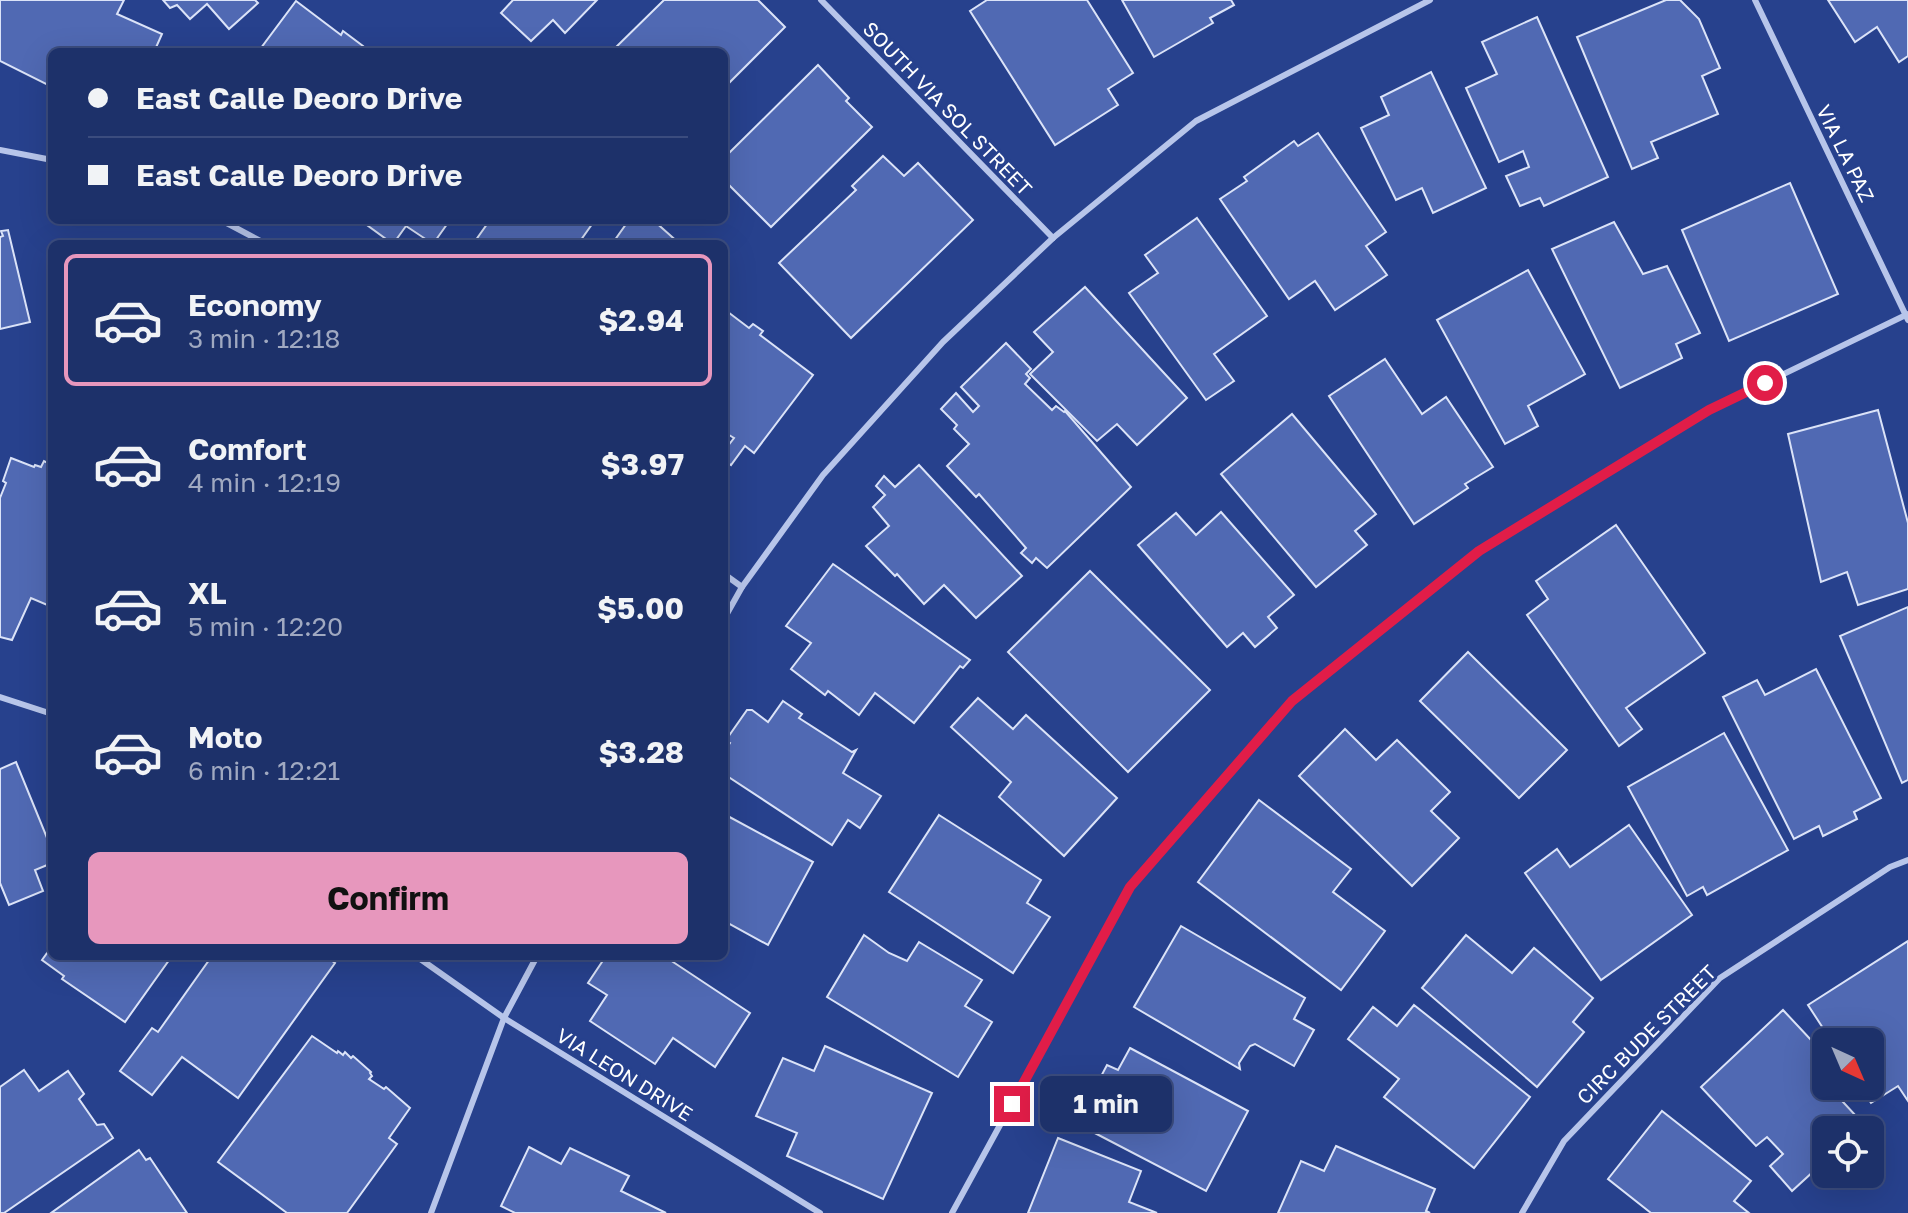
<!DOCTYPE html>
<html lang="en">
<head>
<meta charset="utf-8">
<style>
	:root { --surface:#1d316a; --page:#253970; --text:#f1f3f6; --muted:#a0a9c1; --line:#3b4c7e; --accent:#e797bd }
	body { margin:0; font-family:"Golos Text",sans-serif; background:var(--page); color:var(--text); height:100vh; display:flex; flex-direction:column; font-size:30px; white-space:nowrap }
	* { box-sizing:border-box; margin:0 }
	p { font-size:26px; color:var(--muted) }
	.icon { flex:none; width:44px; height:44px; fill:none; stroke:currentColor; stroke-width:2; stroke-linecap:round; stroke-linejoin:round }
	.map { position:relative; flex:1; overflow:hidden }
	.drawer { position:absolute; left:48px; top:240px; width:680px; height:720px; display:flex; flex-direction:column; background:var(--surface); border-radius:12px; box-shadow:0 8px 32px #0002,0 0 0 2px var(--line) }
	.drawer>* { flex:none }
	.guide { position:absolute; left:48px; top:48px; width:680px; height:176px; border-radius:12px; box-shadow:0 8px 32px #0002,0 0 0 2px var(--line); display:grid; align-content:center; height:176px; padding:0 40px; background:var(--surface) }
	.needle { width:52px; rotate:136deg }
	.controls { position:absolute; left:1812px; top:1028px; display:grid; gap:16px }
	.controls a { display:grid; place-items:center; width:72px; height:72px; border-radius:12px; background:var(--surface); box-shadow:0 8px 32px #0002,0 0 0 2px var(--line); font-size:40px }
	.end { position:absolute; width:36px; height:36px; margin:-18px; border:10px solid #e11d48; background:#fff; box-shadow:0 0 0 4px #fff }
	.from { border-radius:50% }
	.bubble { position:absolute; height:56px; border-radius:12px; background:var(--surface); box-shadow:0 8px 32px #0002,0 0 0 2px var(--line); font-size:26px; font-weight:700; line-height:56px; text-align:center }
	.guide b { display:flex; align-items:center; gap:28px; height:76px; font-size:30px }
	.guide b+b { border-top:2px solid var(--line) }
	.guide i { width:20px; height:20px; background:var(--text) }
	ul { padding:14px 0 0; list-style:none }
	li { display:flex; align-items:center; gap:24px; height:132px; margin:0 16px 12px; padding:0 24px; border:4px solid transparent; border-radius:12px }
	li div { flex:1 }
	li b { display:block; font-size:30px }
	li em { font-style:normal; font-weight:700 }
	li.selected { border-color:var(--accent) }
	li>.icon { width:72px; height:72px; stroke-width:1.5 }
	.cta { display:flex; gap:16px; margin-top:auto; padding:16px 40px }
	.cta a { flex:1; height:92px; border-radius:12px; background:var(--accent); color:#111; font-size:32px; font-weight:700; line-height:92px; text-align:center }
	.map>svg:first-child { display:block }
</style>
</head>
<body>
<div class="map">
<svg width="1908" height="1213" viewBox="0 0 1908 1213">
	<rect width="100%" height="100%" fill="#27418d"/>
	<g fill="#5069b3" stroke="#dbe3f8" stroke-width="2">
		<polygon points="0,0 124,0 117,14 162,34 154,52 52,52 52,87 0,61"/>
		<polygon points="163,0 255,0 258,3 229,29 207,4 190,19 177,5 170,8"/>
		<polygon points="513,0 597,0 565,33 553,20 531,41 501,13"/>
		<polygon points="664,0 758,0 785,27 724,88 724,52 611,52"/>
		<polygon points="987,0 1087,0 1133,73 1108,89 1118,105 1055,145 970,11"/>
		<polygon points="1122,0 1231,0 1234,5 1210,18 1213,23 1154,57"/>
		<polygon points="1666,0 1680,0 1699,19 1720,68 1702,76 1718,114 1651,142 1658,158 1632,169 1577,37"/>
		<polygon points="1828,0 1908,0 1908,56 1899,62 1877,27 1855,42"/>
		<polygon points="296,1 341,35 343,31 363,46 360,51 362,52 258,52"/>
		<polygon points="1537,17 1608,177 1544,206 1540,198 1520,206 1506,176 1529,167 1523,151 1499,162 1466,88 1497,74 1482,42"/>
		<polygon points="818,65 849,98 846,101 872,127 771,227 724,180 724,158"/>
		<polygon points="1431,72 1486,188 1433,213 1422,188 1396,200 1361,128 1389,115 1381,97"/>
		<polygon points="1318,133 1386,232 1366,246 1387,275 1335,310 1315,281 1289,299 1220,199 1247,181 1244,177 1294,141 1298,146"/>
		<polygon points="883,156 904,176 918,163 973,220 851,338 779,263 856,190 852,186"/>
		<polygon points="1790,183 1838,294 1729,341 1682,230"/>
		<polygon points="1197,218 1267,316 1214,354 1234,381 1206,400 1129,293 1158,273 1145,255"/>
		<polygon points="360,220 450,220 433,244 406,226 393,244"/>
		<polygon points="490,220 595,220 578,244 473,244"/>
		<polygon points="629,220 653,220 680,244 612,244"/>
		<polygon points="1614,222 1643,274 1667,266 1700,333 1676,344 1682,358 1620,388 1552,249"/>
		<polygon points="8,230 30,322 0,329 0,237 3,236 1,231"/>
		<polygon points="1528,270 1585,374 1528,406 1538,426 1505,444 1437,320"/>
		<polygon points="1085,287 1187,398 1137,445 1117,424 1097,441 1030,374 1053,352 1034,332"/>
		<polygon points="724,309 749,328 753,324 763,331 760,335 813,375 754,453 745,446 731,465 724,460 724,451 734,438 724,432"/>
		<polygon points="1006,343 1031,369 1026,374 1030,378 1025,384 1052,410 1056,406 1064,412 1065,411 1131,487 1047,568 1036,558 1032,563 1021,553 1026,548 979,494 976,497 947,466 969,444 954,429 957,425 941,409 956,393 973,412 979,406 961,387"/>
		<polygon points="1385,359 1422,414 1446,397 1493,467 1465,484 1468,488 1414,524 1329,396"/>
		<polygon points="1878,410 1908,523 1908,589 1858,605 1847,572 1821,582 1788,434"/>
		<polygon points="1292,414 1376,514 1355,531 1367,545 1316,587 1221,474"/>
		<polygon points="11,458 34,467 35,465 41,467 44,461 52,465 52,607 31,598 12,640 0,637 0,498 6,483 3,481"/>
		<polygon points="919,465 1022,576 976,618 944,585 924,604 897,574 895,576 866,546 889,526 873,507 885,495 876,486 884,476 895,487"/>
		<polygon points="1221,512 1294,595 1268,617 1277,628 1255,647 1243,633 1227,647 1138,545 1176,513 1196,535"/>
		<polygon points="1616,525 1705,653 1626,708 1642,729 1619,746 1527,615 1548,599 1536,581"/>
		<polygon points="833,564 970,660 963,668 960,666 914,723 875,693 859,715 828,691 825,695 791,669 811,643 786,626"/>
		<polygon points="1090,571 1210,690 1128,772 1008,652"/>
		<polygon points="1908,607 1908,780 1902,783 1840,636"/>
		<polygon points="1468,652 1567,750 1519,798 1420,701"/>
		<polygon points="1816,669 1881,798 1854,812 1857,819 1823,836 1819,826 1794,839 1723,697 1757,680 1765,695"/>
		<polygon points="978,698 1013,729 1026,715 1117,798 1064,856 999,797 1011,782 951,727"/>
		<polygon points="783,701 802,714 799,718 852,752 856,750 843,773 881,796 860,828 848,820 832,845 724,774 724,752 730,743 726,740 747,710 752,710 768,722"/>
		<polygon points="1345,729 1376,760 1397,740 1450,792 1431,811 1459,838 1412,886 1299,776"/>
		<polygon points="1724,733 1788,850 1707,895 1703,887 1687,896 1628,787"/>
		<polygon points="16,762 52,850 52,863 35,870 43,891 9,905 0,883 0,769"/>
		<polygon points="1259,800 1351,869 1333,892 1385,931 1341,990 1198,882"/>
		<polygon points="724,814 813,862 768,945 724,921"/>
		<polygon points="939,815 1041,880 1027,903 1050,917 1013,973 889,892"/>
		<polygon points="1629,825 1692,915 1601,980 1525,873 1557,849 1570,867"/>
		<polygon points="1181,926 1305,998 1294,1019 1314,1030 1294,1066 1255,1044 1250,1046 1239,1063 1240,1069 1134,1007"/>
		<polygon points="864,935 889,953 907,961 919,942 982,980 965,1006 992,1022 958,1077 827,997"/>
		<polygon points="1466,935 1512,973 1534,948 1593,998 1573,1022 1584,1032 1537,1087 1422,988"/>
		<polygon points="1908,941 1908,1101 1898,1086 1871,1103 1860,1086 1870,1086 1870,1042 1832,1042 1808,1005"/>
		<polygon points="52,946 52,956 172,956 125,1022 62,979 64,976 42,960"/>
		<polygon points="212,956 325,956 335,963 238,1098 182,1057 152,1095 120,1071 152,1028 158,1032"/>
		<polygon points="664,956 750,1013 715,1067 673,1038 655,1064 590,1021 607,995 588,983 606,956"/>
		<polygon points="1414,1005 1530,1097 1474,1168 1384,1097 1399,1079 1348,1039 1373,1007 1397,1026"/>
		<polygon points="1783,1010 1826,1056 1826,1086 1834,1086 1831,1089 1869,1130 1826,1130 1826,1174 1841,1174 1830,1185 1815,1170 1792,1191 1770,1166 1783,1154 1767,1137 1756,1146 1701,1087"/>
		<polygon points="312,1036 337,1053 338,1051 343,1055 345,1052 351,1058 353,1056 371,1072 370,1073 372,1076 369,1079 384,1089 386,1087 410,1108 389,1138 397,1144 347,1213 287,1213 218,1162"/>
		<polygon points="825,1046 932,1093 883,1199 787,1156 797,1133 756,1116 783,1058 814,1071"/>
		<polygon points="1130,1048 1248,1111 1206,1191 1087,1129 1099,1107 1088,1101 1107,1065 1118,1070"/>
		<polygon points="24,1070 39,1091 68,1071 84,1094 79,1099 97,1125 104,1124 113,1138 4,1213 0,1213 0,1087"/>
		<polygon points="1662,1111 1751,1181 1734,1201 1749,1213 1651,1213 1608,1179"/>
		<polygon points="1058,1138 1141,1171 1129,1202 1157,1213 1028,1213"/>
		<polygon points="1336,1146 1435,1189 1426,1211 1430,1213 1278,1213 1301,1161 1324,1171"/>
		<polygon points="529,1147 561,1164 570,1148 629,1176 621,1191 666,1213 515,1213 501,1206"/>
		<polygon points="139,1150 146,1160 150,1158 187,1213 51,1213"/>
	</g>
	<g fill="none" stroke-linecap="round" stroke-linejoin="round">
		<g stroke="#b7c5ea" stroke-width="6">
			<polyline points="821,0 1053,238"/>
			<polyline points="1755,0 1908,320"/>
			<polyline points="0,150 52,160"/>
			<polyline points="221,220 266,244"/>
			<polyline points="724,574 742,587"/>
			<polyline points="724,619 742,587 823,475 943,342 1053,238 1196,121 1430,0"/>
			<polyline points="0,697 52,714"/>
			<polyline points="416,956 504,1018 820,1213"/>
			<polyline points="431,1213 504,1018 537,956"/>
			<polyline points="952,1213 1130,887 1292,701 1479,551 1709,410 1908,314"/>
			<polyline points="1522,1213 1564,1141 1720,978 1890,867 1908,860"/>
		</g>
	</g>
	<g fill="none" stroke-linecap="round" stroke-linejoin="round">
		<polyline stroke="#e11d48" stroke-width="10" points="1012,1104 1130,887 1292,701 1479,551 1709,410 1765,383"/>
	</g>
	<g text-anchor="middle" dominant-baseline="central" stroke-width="6" stroke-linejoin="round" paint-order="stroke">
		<g font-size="20" fill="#fff" stroke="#27418d">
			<text transform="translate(948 108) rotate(46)">SOUTH VIA SOL STREET</text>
			<text transform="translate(1846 153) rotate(64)">VIA LA PAZ</text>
			<text transform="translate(1646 1034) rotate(-45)">CIRC BUDE STREET</text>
			<text transform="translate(625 1074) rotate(32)">VIA LEON DRIVE</text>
		</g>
	</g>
</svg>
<div class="controls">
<a><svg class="needle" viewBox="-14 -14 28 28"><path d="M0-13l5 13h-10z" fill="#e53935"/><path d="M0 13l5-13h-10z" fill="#a0a9c1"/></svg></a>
<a><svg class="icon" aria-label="locate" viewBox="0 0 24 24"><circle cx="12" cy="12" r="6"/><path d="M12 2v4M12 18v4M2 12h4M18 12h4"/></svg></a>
</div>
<i class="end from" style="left:1765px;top:383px"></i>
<i class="end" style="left:1012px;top:1104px"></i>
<div class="bubble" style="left:1040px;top:1076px;width:132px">1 min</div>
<div class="guide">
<b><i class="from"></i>East Calle Deoro Drive</b>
<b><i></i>East Calle Deoro Drive</b>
</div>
<section class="drawer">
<ul>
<li class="selected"><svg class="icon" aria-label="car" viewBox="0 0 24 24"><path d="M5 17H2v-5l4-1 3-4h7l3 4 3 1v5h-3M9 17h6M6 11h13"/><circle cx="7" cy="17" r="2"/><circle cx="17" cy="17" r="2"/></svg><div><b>Economy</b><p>3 min · 12:18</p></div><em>$2.94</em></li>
<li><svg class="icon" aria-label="car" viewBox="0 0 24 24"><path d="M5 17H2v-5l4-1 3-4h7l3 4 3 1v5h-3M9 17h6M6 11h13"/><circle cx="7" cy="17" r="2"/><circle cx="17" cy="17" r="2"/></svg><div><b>Comfort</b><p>4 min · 12:19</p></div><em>$3.97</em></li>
<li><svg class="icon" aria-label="car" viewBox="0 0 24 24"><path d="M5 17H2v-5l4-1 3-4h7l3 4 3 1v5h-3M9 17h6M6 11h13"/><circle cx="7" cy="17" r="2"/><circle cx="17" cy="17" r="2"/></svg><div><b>XL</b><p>5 min · 12:20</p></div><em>$5.00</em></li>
<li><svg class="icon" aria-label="car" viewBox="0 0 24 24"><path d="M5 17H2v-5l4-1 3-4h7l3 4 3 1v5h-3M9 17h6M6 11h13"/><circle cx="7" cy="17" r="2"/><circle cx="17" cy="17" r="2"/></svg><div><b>Moto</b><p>6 min · 12:21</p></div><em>$3.28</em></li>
</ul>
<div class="cta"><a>Confirm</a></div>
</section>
</div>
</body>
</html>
